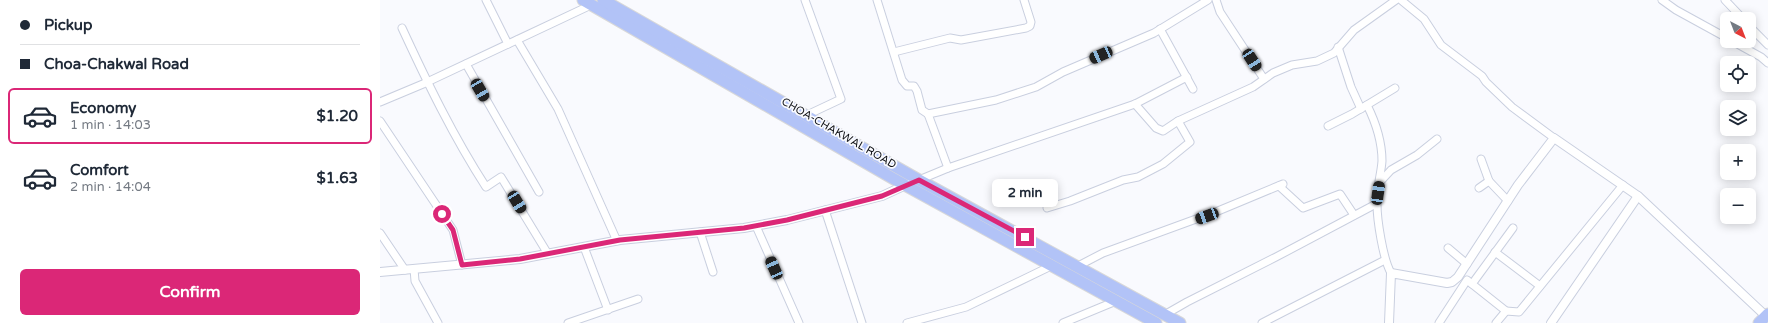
<!DOCTYPE html>
<html lang="en">
<head>
<meta charset="utf-8">
<style>
	:root { --surface:#fff; --page:#f6f6f7; --text:#1f2937; --muted:#747a83; --line:#e0e1e3; --accent:#db2777 }
	body { margin:0; font-family:"Varela Round",sans-serif; background:var(--page); color:var(--text); height:100vh; display:flex; flex-direction:column; font-size:15px; white-space:nowrap }
	* { box-sizing:border-box; margin:0 }
	p { font-size:13px; color:var(--muted) }
	.icon { flex:none; width:22px; height:22px; fill:none; stroke:currentColor; stroke-width:2; stroke-linecap:round; stroke-linejoin:round }
	.map { position:relative; flex:1; overflow:hidden }
	.panel { display:flex; flex-direction:column; background:var(--surface); width:380px }
	.panel>* { flex:none }
	.guide { display:grid; align-content:center; height:88px; padding:0 20px; background:var(--surface) }
	.needle { width:26px; rotate:138deg }
	.tools { position:absolute; left:1340px; top:12px; display:grid; gap:8px }
	.tools a { display:grid; place-items:center; width:36px; height:36px; border-radius:6px; background:var(--surface); box-shadow:0 2px 10px #0003; font-size:20px }
	.end { position:absolute; width:18px; height:18px; margin:-9px; border:5px solid #db2777; background:#fff; box-shadow:0 0 0 2px #fff }
	.from { border-radius:50% }
	.bubble { position:absolute; height:28px; border-radius:6px; background:var(--surface); box-shadow:0 2px 10px #0003; font-size:13px; font-weight:700; line-height:28px; text-align:center }
	.car { position:absolute; width:12px; height:24px; margin:-12px -6px; border-radius:5px; box-shadow:0 0 3px 1px #0007; background:linear-gradient(#222 24%,#8ab4d8 0 40%,#222 0 76%,#8ab4d8 0 86%,#222 0) }
	.guide b { display:flex; align-items:center; gap:14px; height:38px; font-size:15px }
	.guide b+b { border-top:1px solid var(--line) }
	.guide i { width:10px; height:10px; background:var(--text) }
	ul { padding:0; list-style:none }
	li { display:flex; align-items:center; gap:12px; height:56px; margin:0 8px 6px; padding:0 12px; border:2px solid transparent; border-radius:6px }
	li div { flex:1 }
	li b { display:block; font-size:15px }
	li em { font-style:normal; font-weight:700 }
	li.current { border-color:var(--accent) }
	li>.icon { width:36px; height:36px; stroke-width:1.5 }
	.cta { display:flex; gap:8px; margin-top:auto; padding:8px 20px }
	.cta a { flex:1; height:46px; border-radius:6px; background:var(--accent); color:#fff; font-size:16px; font-weight:700; line-height:46px; text-align:center }
	main { display:flex; flex:1; min-height:0 }
	.map>svg:first-child { display:block }
</style>
</head>
<body>
<main>
<section class="panel">
<div class="guide">
<b><i class="from"></i>Pickup</b>
<b><i></i>Choa-Chakwal Road</b>
</div>
<ul>
<li class="current"><svg class="icon" aria-label="car" viewBox="0 0 24 24"><path d="M5 17H2v-5l4-1 3-4h7l3 4 3 1v5h-3M9 17h6M6 11h13"/><circle cx="7" cy="17" r="2"/><circle cx="17" cy="17" r="2"/></svg><div><b>Economy</b><p>1 min · 14:03</p></div><em>$1.20</em></li>
<li><svg class="icon" aria-label="car" viewBox="0 0 24 24"><path d="M5 17H2v-5l4-1 3-4h7l3 4 3 1v5h-3M9 17h6M6 11h13"/><circle cx="7" cy="17" r="2"/><circle cx="17" cy="17" r="2"/></svg><div><b>Comfort</b><p>2 min · 14:04</p></div><em>$1.63</em></li>
</ul>
<div class="cta"><a>Confirm</a></div>
</section>
<div class="map">
<svg width="1388" height="323" viewBox="0 0 1388 323">
	<rect width="100%" height="100%" fill="#f9fafe"/>
	<g fill="none" stroke-linecap="round" stroke-linejoin="round">
		<defs>
			<g id="minor">
				<polyline points="106,0 128,44"/>
				<polyline points="425,0 461,99 427,115"/>
				<polyline points="497,0 522,80 527,86 534,86 537,91 542,110 548,114 568,168"/>
				<polyline points="836,0 840,12 884,79"/>
				<polyline points="1021,0 1044,19 1061,45 1102,76 1106,82 1132,107 1174,138"/>
				<polyline points="1282,0 1296,10 1347,38"/>
				<polyline points="1345,0 1363,19"/>
				<polyline points="1369,26 1388,45"/>
				<path d="M22 28C47 82 73 136 106 187L121 177 168 254"/>
				<polyline points="780,29 813,89"/>
				<polyline points="137,40 178,109 237,241"/>
				<polyline points="1352,41 1381,57 1388,63"/>
				<polyline points="958,47 971,87 981,109"/>
				<polyline points="514,52 570,38 581,40 646,28 650,26 651,22 644,0"/>
				<polyline points="86,64 159,192"/>
				<polyline points="0,102 43,84 211,5"/>
				<polyline points="755,104 776,128 783,131 798,121 873,87 893,73 912,65 937,61 954,53 974,30 1016,0"/>
				<path d="M987 105C996 123 1002 141 1002 161 1001 175 996 190 997 204 997 220 1003 259 1011 273"/>
				<polyline points="548,114 616,100 656,87 683,72 774,33 828,0"/>
				<polyline points="0,121 73,230 82,265"/>
				<polyline points="948,126 972,114 1015,88"/>
				<polyline points="1101,159 1109,181"/>
				<polyline points="539,180 568,168 755,104 807,77"/>
				<polyline points="999,183 1011,170 1037,155 1057,139"/>
				<polyline points="899,186 923,208 960,194 974,215"/>
				<polyline points="1099,188 1109,181 1128,201"/>
				<polyline points="667,208 690,201 743,180 758,177 783,164 810,142 798,121"/>
				<polyline points="445,210 482,323"/>
				<polyline points="376,226 419,323"/>
				<polyline points="320,232 333,272"/>
				<polyline points="0,233 25,270"/>
				<polyline points="204,247 228,310"/>
				<polyline points="1068,248 1087,264"/>
				<polyline points="1115,252 1160,286"/>
				<polyline points="698,266 723,253 838,211 903,184"/>
				<polyline points="34,269 35,281 58,323"/>
				<polyline points="1126,311 1092,284 1133,228"/>
				<polyline points="786,314 807,302 896,257 996,204"/>
				<polyline points="188,323 258,299"/>
				<polyline points="527,323 586,307 671,266"/>
				<polyline points="683,323 736,301"/>
				<polyline points="882,323 1005,260"/>
				<polyline points="1059,323 1087,280 1092,284"/>
				<polyline points="1116,323 1126,311 1139,312 1243,185"/>
			</g>
			<g id="tertiary">
				<polyline points="0,272 140,259 240,240 364,228 407,220 502,196 528,184"/>
				<polyline points="1009,323 1011,273 1067,283 1072,282 1078,277 1138,185 1174,138 1258,196 1388,318"/>
				<polyline points="1171,323 1258,196"/>
			</g>
			<g id="trunk">
				<polyline points="203,0 514,179 776,323"/>
				<polyline points="223,0 539,180 800,323"/>
				<polyline points="1379,323 1388,314"/>
			</g>
		</defs>
		<use href="#minor" stroke="#c9cfdf" stroke-width="9"/>
		<use href="#tertiary" stroke="#c9cfdf" stroke-width="10"/>
		<use href="#trunk" stroke="#d8d8d9" stroke-width="13"/>
		<use href="#minor" stroke="#fff" stroke-width="7"/>
		<use href="#tertiary" stroke="#fff" stroke-width="8"/>
		<use href="#trunk" stroke="#b2c3f7" stroke-width="11"/>
	</g>
	<g fill="none" stroke-linecap="round" stroke-linejoin="round">
		<polyline stroke="#db2777" stroke-width="5" points="62,214 73,230 82,265 140,259 240,240 364,228 407,220 502,196 539,180 645,237"/>
	</g>
	<g text-anchor="middle" dominant-baseline="central" stroke-width="3.5" stroke-linejoin="round" paint-order="stroke">
		<g font-size="11" fill="#0c0e13" stroke="#f9fafe">
			<text transform="translate(459 133) rotate(30)">CHOA-CHAKWAL ROAD</text>
		</g>
	</g>
</svg>
<div class="tools">
<a><svg class="needle" viewBox="-14 -14 28 28"><path d="M0-13l5 13h-10z" fill="#e53935"/><path d="M0 13l5-13h-10z" fill="#747a83"/></svg></a>
<a><svg class="icon" aria-label="locate" viewBox="0 0 24 24"><circle cx="12" cy="12" r="6"/><path d="M12 2v4M12 18v4M2 12h4M18 12h4"/></svg></a>
<a><svg class="icon" aria-label="layers" viewBox="0 0 24 24"><path d="M12 4l9 5-9 5-9-5zM3 14l9 5 9-5"/></svg></a>
<a>+</a>
<a>−</a>
</div>
<i class="end from" style="left:62px;top:214px"></i>
<i class="end" style="left:645px;top:237px"></i>
<div class="bubble" style="left:612px;top:179px;width:66px">2 min</div>
<i class="car" style="left:721px;top:55px;rotate:246deg"></i>
<i class="car" style="left:872px;top:60px;rotate:147deg"></i>
<i class="car" style="left:100px;top:90px;rotate:150deg"></i>
<i class="car" style="left:998px;top:193px;rotate:8deg"></i>
<i class="car" style="left:137px;top:202px;rotate:149deg"></i>
<i class="car" style="left:827px;top:216px;rotate:250deg"></i>
<i class="car" style="left:394px;top:268px;rotate:336deg"></i>
</div>
</main>
</body>
</html>
